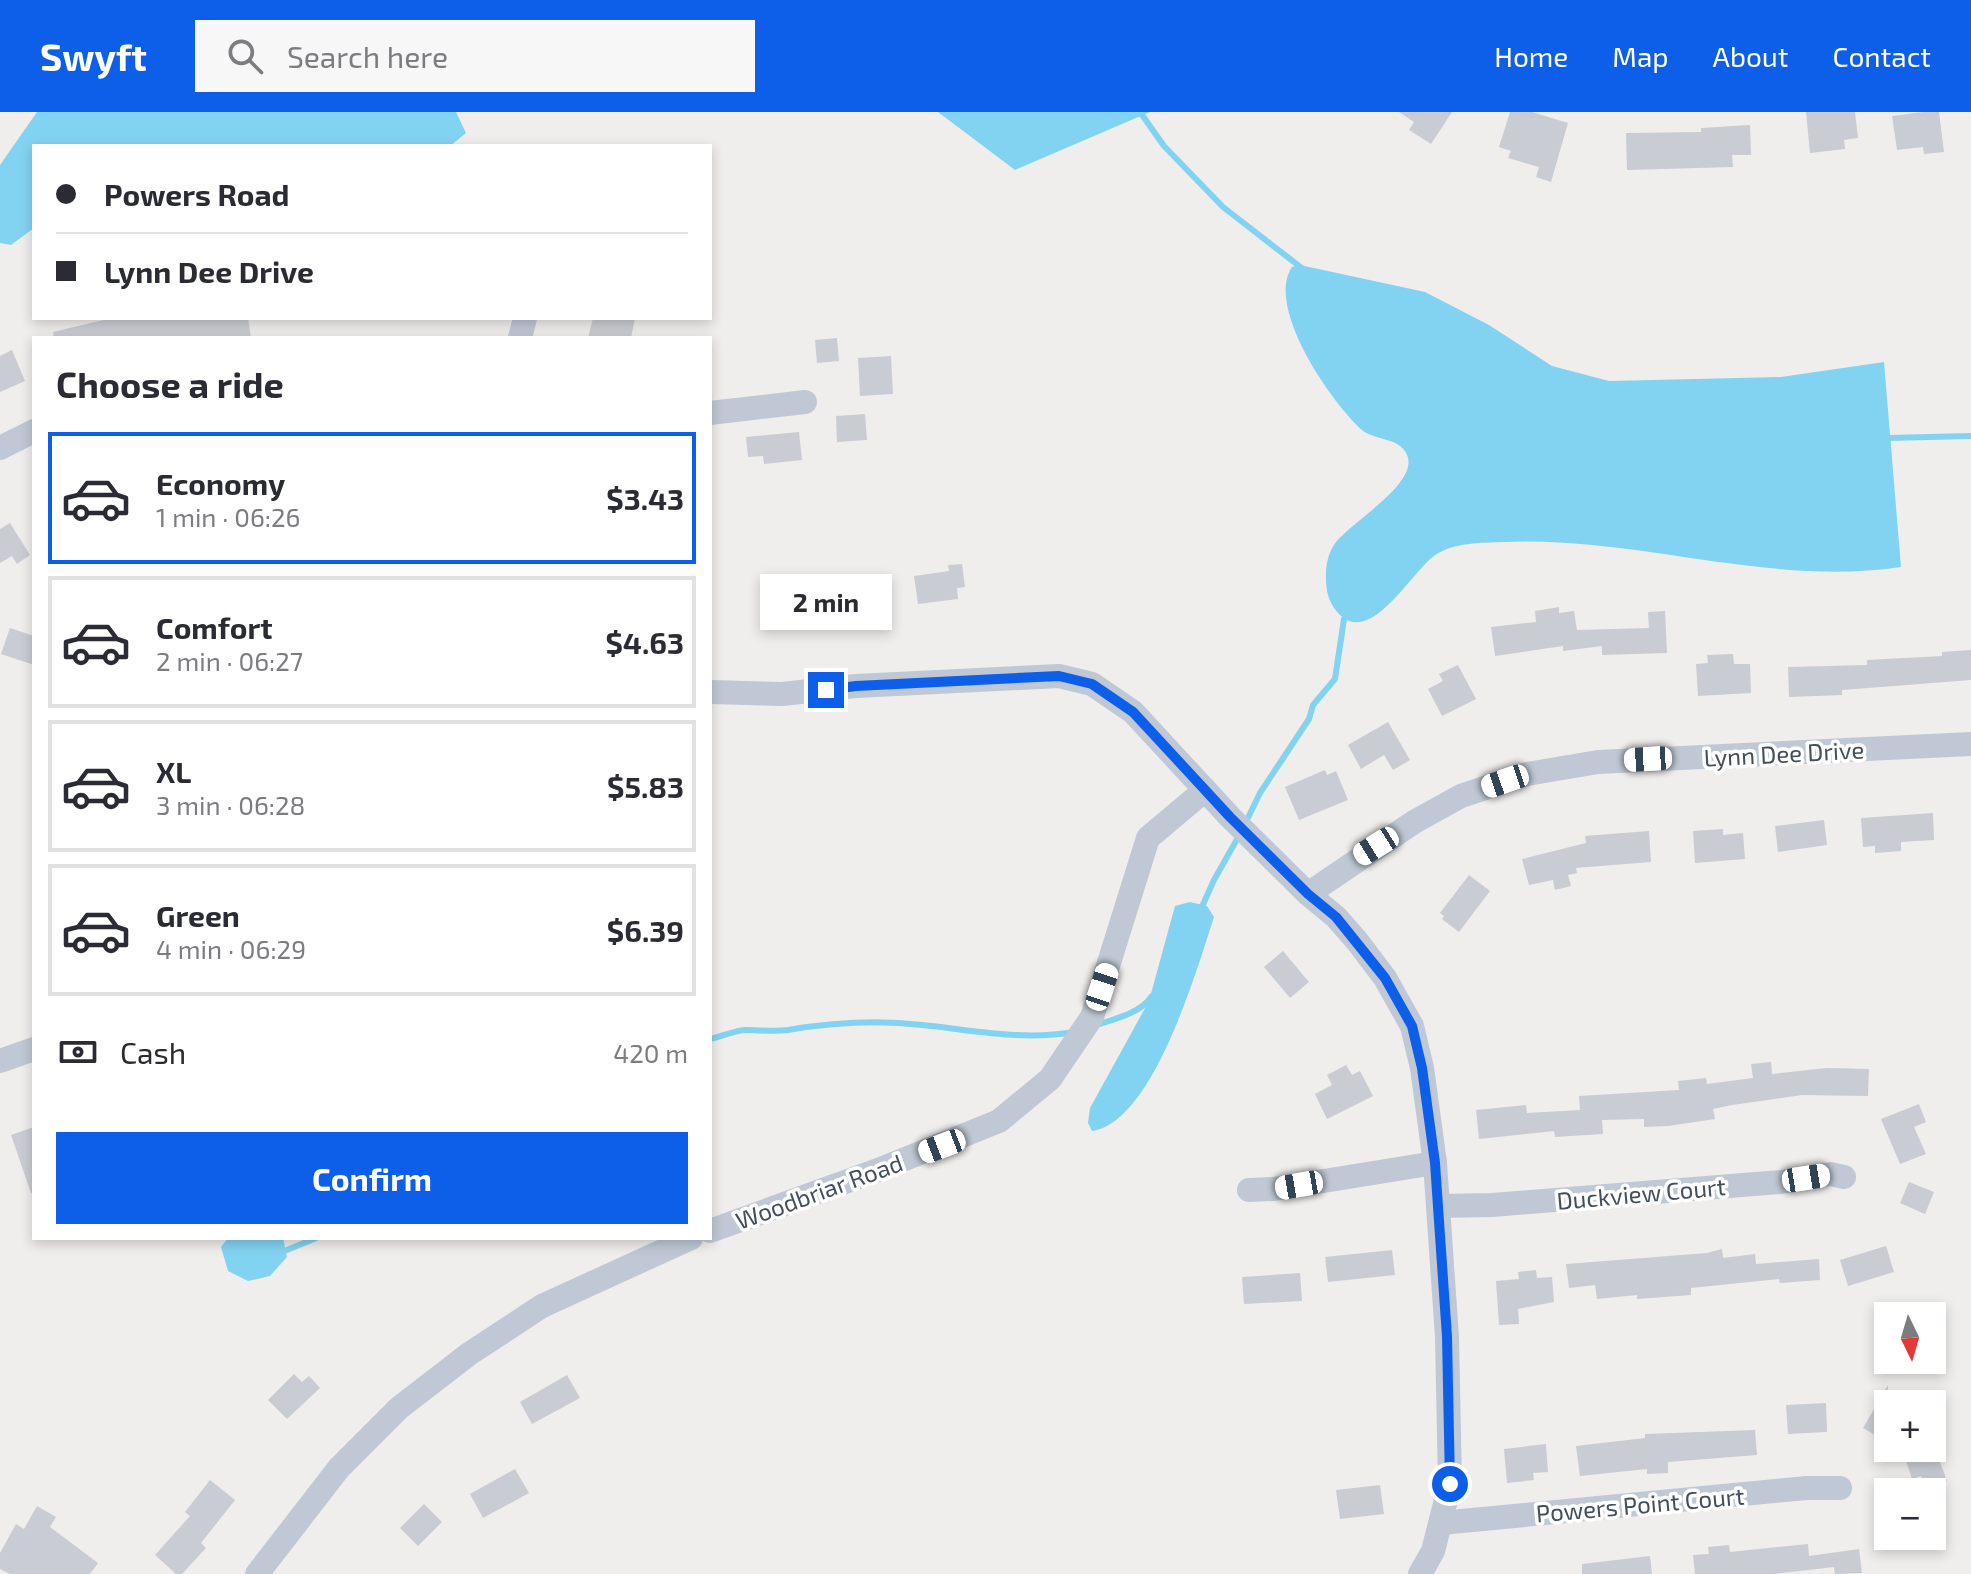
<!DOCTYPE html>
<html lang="en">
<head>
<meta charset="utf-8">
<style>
	:root { --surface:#fff; --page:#f7f7f7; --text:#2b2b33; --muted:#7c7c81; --line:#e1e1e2; --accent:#0d5fea }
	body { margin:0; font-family:"Exo 2",sans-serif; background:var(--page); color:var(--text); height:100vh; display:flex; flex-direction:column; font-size:30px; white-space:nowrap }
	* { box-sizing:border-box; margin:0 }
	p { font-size:26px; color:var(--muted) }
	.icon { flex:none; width:44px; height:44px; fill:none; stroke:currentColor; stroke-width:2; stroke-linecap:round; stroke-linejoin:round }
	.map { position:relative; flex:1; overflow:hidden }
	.details { position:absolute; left:32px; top:224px; width:680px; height:904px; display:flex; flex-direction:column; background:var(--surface); border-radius:0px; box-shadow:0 4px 12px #0003 }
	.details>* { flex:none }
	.guide { position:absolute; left:32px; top:32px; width:680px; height:176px; border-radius:0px; box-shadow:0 4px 12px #0003; display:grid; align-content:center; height:176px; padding:0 24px; background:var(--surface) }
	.needle { width:52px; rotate:175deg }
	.controls { position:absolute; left:1874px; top:1190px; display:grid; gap:16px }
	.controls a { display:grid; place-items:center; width:72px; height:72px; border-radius:0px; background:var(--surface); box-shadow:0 4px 12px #0003; font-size:40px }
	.end { position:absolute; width:36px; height:36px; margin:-18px; border:10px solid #0d5fea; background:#fff; box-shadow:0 0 0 4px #fff }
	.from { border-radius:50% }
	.bubble { position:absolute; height:56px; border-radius:0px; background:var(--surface); box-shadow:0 4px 12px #0003; font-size:26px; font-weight:700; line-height:56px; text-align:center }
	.car { position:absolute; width:24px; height:48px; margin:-24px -12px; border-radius:10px; box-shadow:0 0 6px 2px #0007; background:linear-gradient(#fff 24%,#345 0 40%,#fff 0 76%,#345 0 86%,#fff 0) }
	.guide b { display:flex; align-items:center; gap:28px; height:76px; font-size:30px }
	.guide b+b { border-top:2px solid var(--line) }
	.guide i { width:20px; height:20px; background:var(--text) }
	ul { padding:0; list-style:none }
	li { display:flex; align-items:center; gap:24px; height:132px; margin:0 16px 12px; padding:0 8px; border:4px solid var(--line); border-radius:0px }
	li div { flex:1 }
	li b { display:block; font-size:30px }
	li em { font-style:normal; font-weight:700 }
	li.current { border-color:var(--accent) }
	li>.icon { width:72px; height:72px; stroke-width:1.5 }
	h2 { padding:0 24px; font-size:36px; line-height:96px }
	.pay { display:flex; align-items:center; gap:20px; height:88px; padding:0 24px; font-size:30px }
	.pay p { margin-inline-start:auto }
	.cta { display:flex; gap:16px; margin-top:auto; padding:16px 24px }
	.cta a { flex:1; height:92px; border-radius:0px; background:var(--accent); color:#fff; font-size:32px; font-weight:700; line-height:92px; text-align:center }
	header { display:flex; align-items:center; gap:48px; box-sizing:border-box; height:112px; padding:0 40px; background:var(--accent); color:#fff }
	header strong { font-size:38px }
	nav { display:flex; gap:44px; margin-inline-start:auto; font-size:28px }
	.search { width:560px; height:72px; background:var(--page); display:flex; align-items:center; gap:20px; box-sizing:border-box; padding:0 28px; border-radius:0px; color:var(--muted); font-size:30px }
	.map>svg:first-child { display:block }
</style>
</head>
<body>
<header>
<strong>Swyft</strong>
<div class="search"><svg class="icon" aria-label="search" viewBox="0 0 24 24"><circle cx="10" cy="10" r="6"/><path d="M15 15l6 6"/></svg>Search here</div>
<nav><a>Home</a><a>Map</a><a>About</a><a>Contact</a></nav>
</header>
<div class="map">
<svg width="1971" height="1462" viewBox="0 0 1971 1462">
	<rect width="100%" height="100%" fill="#f0eded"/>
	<g fill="#82d3f1">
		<polygon points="37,0 456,0 466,21 450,34 34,34 34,116 11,133 0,131 0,53"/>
		<polygon points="938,0 1150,0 1015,58"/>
		<path d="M1300 153 1425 180 1489 213 1552 254 1609 269 1781 265 1884 250 1901 455C1769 475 1637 424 1504 430 1482 431 1453 430 1434 444 1412 460 1377 523 1347 508 1337 503 1329 490 1327 479 1325 463 1325 447 1334 433 1347 412 1420 372 1407 343 1400 325 1375 329 1362 318 1331 290 1265 195 1292 155Z"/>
		<path d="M1190 790 1207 794 1214 805C1197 857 1153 1011 1092 1019L1088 1011 1090 996 1149 889 1175 794Z"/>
		<polygon points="228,1126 283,1126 287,1145 270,1164 248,1169 228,1159 221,1135"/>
	</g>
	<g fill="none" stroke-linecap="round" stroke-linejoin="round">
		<g stroke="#82d3f1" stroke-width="6">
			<polyline points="1140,0 1164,34 1223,95 1303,157"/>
			<polyline points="1887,326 1971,324"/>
			<polyline points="1245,712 1260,681 1309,607 1313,593 1335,567 1344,507 1349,501"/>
			<polyline points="1201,797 1214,768 1240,722"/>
			<path d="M1096 913C1115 907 1141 901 1152 884"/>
			<path d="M710 927C721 925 735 918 746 918 759 918 773 920 788 918 830 911 879 908 922 913 973 918 1023 929 1074 920"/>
			<polyline points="282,1140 316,1126"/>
		</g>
	</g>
	<g fill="#c9ccd2">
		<polygon points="1399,0 1452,0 1431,32 1409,18 1414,10"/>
		<polygon points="1510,0 1532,0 1568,11 1551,70 1536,65 1539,55 1508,46 1511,39 1499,35"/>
		<polygon points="1806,0 1855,0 1858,26 1844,28 1845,37 1810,41"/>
		<polygon points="1923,0 1939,0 1944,40 1924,42 1923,35 1897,38 1892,4"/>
		<polygon points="1750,13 1751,43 1732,43 1733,55 1627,58 1626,21 1701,20 1701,16"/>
		<polygon points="112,206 248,206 251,226 54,226 53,220"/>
		<polygon points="593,206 635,206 631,226 588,226"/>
		<polygon points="837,226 839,249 817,251 815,228"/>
		<polygon points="12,238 25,269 0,280 0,244"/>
		<polygon points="891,244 893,282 860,284 858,246"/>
		<polygon points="865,302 867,328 837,330 836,304"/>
		<polygon points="799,320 802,348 764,352 763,344 748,345 746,325"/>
		<polygon points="10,411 30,443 17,452 12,444 0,451 0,417"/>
		<polygon points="962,452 965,475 957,476 958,487 918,492 914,464 949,459 948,453"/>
		<polygon points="1559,495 1559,501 1574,499 1577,518 1649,516 1648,500 1665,499 1667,541 1602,543 1602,534 1563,539 1563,534 1495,544 1491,515 1536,510 1535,499"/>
		<polygon points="10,516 34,524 34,553 1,542"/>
		<polygon points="1971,538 1971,568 1842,578 1842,583 1789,585 1788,555 1867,553 1867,548 1942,544 1942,540"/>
		<polygon points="1733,542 1734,552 1750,552 1751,581 1698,584 1696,552 1708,551 1707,543"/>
		<polygon points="1458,553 1476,587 1442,604 1428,577 1443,569 1439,562"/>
		<polygon points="1388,610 1410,648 1393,658 1384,643 1361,657 1348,633"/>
		<polygon points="1325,658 1327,663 1336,659 1348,688 1299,708 1285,675"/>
		<polygon points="1933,701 1934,728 1901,730 1901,739 1875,741 1875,734 1863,735 1861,706"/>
		<polygon points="1824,708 1827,733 1778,740 1775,714"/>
		<polygon points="1723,717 1723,723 1743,721 1745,747 1695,751 1693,719"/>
		<polygon points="1649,719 1651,750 1576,756 1577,761 1568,763 1571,774 1555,778 1553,768 1529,773 1522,747 1586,731 1585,724"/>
		<polygon points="1469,763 1490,779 1459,820 1442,807 1444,804 1440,801"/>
		<polygon points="1283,839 1309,870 1290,886 1264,855"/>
		<polygon points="1771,950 1772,962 1827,956 1869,957 1868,984 1802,983 1732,993 1713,997 1715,1007 1668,1014 1644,1015 1644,1007 1602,1008 1603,1022 1555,1025 1554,1019 1479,1027 1476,998 1526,993 1527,1001 1580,998 1579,984 1679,978 1678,969 1706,966 1707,972 1753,966 1751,952"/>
		<polygon points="1346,953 1352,963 1360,959 1373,984 1327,1007 1315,982 1332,973 1327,963"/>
		<polygon points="1919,992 1926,1010 1914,1015 1926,1042 1900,1052 1881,1007"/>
		<polygon points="34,1015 34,1081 31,1081 11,1023"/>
		<polygon points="1909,1070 1934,1080 1925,1102 1900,1091"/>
		<polygon points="1886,1134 1894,1160 1848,1174 1840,1148"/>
		<polygon points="1722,1137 1723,1146 1755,1142 1756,1152 1819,1147 1820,1168 1780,1171 1779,1167 1691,1176 1691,1183 1637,1187 1637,1183 1597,1187 1595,1173 1569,1176 1566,1152 1707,1141"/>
		<polygon points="1392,1138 1395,1163 1328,1170 1325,1145"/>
		<polygon points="1536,1158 1537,1166 1552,1165 1554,1190 1518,1197 1519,1212 1499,1213 1496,1169 1519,1167 1518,1160"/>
		<polygon points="1300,1161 1302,1189 1244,1192 1242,1165"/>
		<polygon points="294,1262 302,1270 309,1264 320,1276 287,1307 268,1288"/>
		<polygon points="567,1263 580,1286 532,1312 520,1290"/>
		<polygon points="1888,1273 1888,1331 1863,1316"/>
		<polygon points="1826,1291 1827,1320 1788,1322 1786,1293"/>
		<polygon points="1755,1318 1757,1343 1668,1350 1668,1361 1647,1362 1647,1357 1580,1364 1576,1334 1645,1326 1645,1322"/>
		<polygon points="1546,1332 1548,1360 1533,1361 1534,1368 1507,1371 1504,1337"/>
		<polygon points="1902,1336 1935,1336 1947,1369 1926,1376 1921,1364 1912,1367"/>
		<polygon points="515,1357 529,1381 483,1406 470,1382"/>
		<polygon points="210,1368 235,1388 201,1431 206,1436 182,1462 176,1462 155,1443 190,1404 185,1400"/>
		<polygon points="1380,1373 1384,1402 1340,1407 1336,1378"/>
		<polygon points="424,1392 442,1410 418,1434 400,1416"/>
		<polygon points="37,1394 56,1405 50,1415 98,1451 90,1462 10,1462 0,1457 0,1441 16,1412 24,1417"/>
		<polygon points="1808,1432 1809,1444 1859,1437 1862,1461 1835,1462 1834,1455 1773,1462 1695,1462 1693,1443 1709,1442 1708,1435 1729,1433 1730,1440"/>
		<polygon points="1650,1444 1652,1462 1582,1462 1582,1452"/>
	</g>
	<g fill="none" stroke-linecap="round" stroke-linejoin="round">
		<g stroke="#bfc8d4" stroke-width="24">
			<polyline points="520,226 525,206"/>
			<polyline points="710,301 805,290"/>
			<polyline points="0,336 34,319"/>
			<polyline points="710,580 782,582 856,574 1059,564 1092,572 1133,600 1230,705 1308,782 1336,805 1357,829 1385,866 1412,914 1422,956 1435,1051 1447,1225 1450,1372 1433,1439 1420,1462"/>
			<polyline points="1308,782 1414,710 1461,684 1527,662 1598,650 1971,632"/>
			<polyline points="0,949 34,937"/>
			<polyline points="1249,1078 1274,1077 1435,1051"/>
			<polyline points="1438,1094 1492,1093 1781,1070 1830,1062 1844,1065"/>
			<polyline points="710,1119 878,1058 999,1009 1050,967 1092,905 1148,726 1205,678"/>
			<polyline points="1441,1411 1806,1376 1840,1376"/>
			<polyline points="257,1462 339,1356 399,1296 469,1242 542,1194 691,1126"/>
		</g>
	</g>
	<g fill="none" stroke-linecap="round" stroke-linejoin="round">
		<polyline stroke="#0d5fea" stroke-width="10" points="826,578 856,574 1059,564 1092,572 1133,600 1230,705 1308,782 1336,805 1385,866 1412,914 1422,956 1435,1051 1447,1225 1450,1372"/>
	</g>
	<g text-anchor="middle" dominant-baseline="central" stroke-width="7" stroke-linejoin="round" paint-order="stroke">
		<g font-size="24" fill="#444f5c" stroke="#fff">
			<text transform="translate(1784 641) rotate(-3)">Lynn Dee Drive</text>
			<text transform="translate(819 1079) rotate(-20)">Woodbriar Road</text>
			<text transform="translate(1641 1081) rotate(-5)">Duckview Court</text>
			<text transform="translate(1640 1392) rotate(-5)">Powers Point Court</text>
		</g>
	</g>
</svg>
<div class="controls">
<a><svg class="needle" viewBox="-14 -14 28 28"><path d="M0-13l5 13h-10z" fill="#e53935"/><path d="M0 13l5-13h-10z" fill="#7c7c81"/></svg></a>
<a>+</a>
<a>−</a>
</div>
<i class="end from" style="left:1450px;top:1372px"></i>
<i class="end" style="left:826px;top:578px"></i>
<div class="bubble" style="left:760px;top:462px;width:132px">2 min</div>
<i class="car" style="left:1648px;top:647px;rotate:267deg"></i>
<i class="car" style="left:1505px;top:669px;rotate:251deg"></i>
<i class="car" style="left:1376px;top:734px;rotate:238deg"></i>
<i class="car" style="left:1102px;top:875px;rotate:18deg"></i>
<i class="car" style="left:942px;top:1034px;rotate:249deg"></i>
<i class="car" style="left:1806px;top:1066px;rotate:81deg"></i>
<i class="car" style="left:1299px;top:1073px;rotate:260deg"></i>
<div class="guide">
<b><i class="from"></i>Powers Road</b>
<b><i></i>Lynn Dee Drive</b>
</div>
<section class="details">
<h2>Choose a ride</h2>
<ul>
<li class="current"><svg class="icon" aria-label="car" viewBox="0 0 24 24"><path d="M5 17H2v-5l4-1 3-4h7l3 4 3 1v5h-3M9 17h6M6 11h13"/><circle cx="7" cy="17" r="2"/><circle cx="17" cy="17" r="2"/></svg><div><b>Economy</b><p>1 min · 06:26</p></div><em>$3.43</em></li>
<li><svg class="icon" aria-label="car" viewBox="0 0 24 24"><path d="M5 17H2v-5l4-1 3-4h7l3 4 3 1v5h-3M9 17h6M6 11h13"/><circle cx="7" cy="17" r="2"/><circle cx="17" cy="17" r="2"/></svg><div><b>Comfort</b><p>2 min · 06:27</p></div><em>$4.63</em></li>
<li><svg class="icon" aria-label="car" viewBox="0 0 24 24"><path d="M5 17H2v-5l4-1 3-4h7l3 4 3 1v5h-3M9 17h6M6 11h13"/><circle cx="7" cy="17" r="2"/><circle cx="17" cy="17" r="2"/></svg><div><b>XL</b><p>3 min · 06:28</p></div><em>$5.83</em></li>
<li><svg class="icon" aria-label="car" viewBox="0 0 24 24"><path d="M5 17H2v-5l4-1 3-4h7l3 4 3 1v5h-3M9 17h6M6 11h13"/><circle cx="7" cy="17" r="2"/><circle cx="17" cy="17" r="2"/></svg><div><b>Green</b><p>4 min · 06:29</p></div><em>$6.39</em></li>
</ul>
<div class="pay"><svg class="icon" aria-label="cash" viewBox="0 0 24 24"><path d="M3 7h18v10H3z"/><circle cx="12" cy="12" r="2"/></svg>Cash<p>420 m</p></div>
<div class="cta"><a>Confirm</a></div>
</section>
</div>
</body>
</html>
